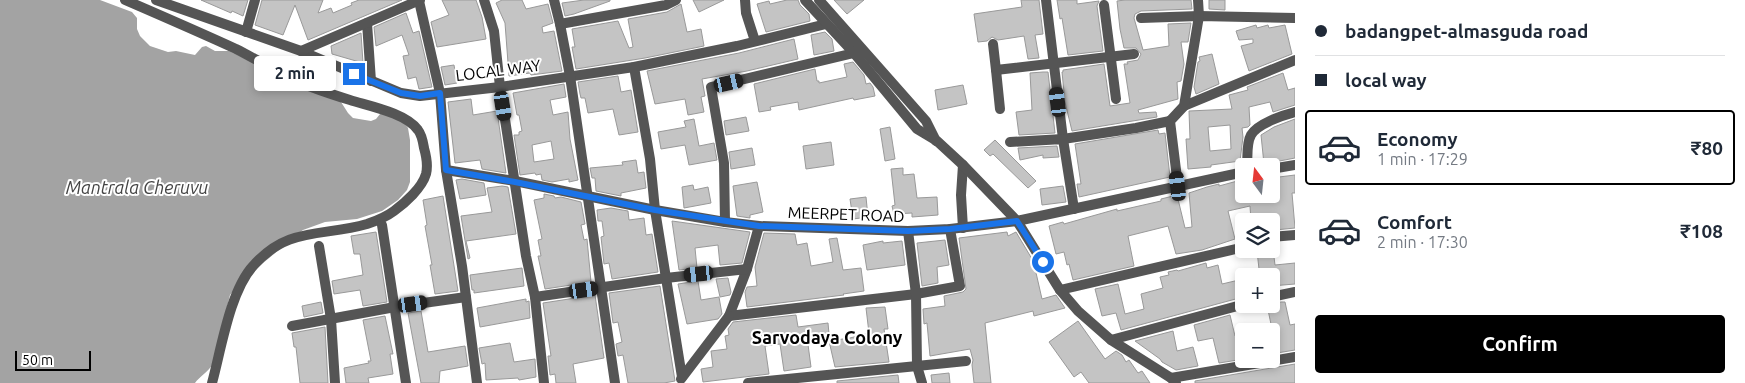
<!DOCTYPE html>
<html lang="en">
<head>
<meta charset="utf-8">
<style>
	:root { --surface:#fff; --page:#f6f6f7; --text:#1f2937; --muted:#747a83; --line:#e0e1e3; --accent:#000 }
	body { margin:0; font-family:Ubuntu,sans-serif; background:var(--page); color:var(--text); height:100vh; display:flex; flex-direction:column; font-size:19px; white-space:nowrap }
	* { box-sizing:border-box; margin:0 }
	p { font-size:16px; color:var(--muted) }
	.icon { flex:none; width:28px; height:28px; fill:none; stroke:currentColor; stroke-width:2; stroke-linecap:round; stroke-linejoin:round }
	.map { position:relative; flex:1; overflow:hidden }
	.panel { display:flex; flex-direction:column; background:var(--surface); width:450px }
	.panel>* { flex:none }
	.guide { display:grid; align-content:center; height:110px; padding:0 20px; background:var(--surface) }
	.needle { width:32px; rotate:345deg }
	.fabs { position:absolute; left:1235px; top:158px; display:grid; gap:10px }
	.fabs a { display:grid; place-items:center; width:45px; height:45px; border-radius:5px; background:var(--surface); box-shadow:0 2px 8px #0003; font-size:25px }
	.scale { position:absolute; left:15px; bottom:12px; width:76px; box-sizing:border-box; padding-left:5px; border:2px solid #000; border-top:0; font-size:14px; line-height:18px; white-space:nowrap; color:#000; -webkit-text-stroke:4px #fff; paint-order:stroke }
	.end { position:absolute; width:22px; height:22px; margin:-11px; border:6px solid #1a73e8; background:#fff; box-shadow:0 0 0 2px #fff }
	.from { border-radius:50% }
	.bubble { position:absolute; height:35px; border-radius:5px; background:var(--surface); box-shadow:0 2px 8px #0003; font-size:16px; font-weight:600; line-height:35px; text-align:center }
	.car { position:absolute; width:15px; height:30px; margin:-15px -8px; border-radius:6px; box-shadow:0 0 4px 1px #0007; background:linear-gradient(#222 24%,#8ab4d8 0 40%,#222 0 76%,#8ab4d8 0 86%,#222 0) }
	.guide b { display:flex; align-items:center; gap:18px; height:48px; font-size:19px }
	.guide b+b { border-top:1px solid var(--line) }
	.guide i { width:12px; height:12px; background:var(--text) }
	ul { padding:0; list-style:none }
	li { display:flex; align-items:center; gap:15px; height:75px; margin:0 10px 8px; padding:0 10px; border:2px solid transparent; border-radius:5px }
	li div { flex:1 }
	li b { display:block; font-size:19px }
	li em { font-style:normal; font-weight:600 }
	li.active { border-color:var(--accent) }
	li>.icon { width:45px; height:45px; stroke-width:1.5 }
	.cta { display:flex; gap:10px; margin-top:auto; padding:10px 20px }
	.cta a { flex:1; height:58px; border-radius:5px; background:var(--accent); color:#fff; font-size:20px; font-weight:600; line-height:58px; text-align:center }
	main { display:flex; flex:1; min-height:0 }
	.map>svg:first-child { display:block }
</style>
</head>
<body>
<main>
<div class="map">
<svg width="1295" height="383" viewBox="0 0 1295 383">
	<rect width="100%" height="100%" fill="#fff"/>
	<path fill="#a3a3a3" d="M0 0H100L132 12 137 18V29L140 36 150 46 168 52 176 51 195 55 202 47 206 46 215 51H229L264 68 267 73 272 76 285 77 341 102 348 113 353 118 371 121 376 119 380 114H385L402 120 408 128 410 140V182L407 190 398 200 382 211 357 219 325 222 303 230 240 282 230 295 213 364C208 372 199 377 195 383H0Z"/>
	<g fill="#c4c4c4" stroke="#999" fill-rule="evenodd">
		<polygon points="201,0 248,0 243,16 232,11 231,13"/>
		<polygon points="262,0 323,0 318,13 331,8 333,13 352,5 351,3 359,0 402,0 308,40 295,5 283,35 255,25"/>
		<polygon points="442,0 476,0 482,17 486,39 437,47 431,22 449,15"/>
		<polygon points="502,0 522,0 526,9 548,4 553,23 542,27 543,33 554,31 562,71 531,75 530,73 509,76 505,23 496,3"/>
		<polygon points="584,0 610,0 610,1 574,14 565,16 562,3"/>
		<polygon points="693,0 724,0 699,12"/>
		<polygon points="787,0 798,0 800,5 809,14 810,21 766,32 757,4 769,1 770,4"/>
		<polygon points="834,0 864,0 847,14"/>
		<polygon points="1021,0 1039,0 1043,34 1035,35 1039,58 1028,59 1024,36 998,40 992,37 987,41 978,42 974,14 1022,7"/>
		<polygon points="1057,0 1077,0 1077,4 1099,1 1097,6 1103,51 1068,55 1062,18 1060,19"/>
		<polygon points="1125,0 1191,0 1192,9 1141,11 1135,14 1134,18 1143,50 1169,46 1168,24 1191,23 1188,42 1181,42 1184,64 1181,81 1177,82 1178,99 1138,110 1139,113 1156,112 1157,117 1072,131 1065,102 1062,72 1063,72 1063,70 1104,64 1110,106 1130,103 1124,64 1128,64 1127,62 1138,60 1141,54 1136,48 1124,48 1120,29 1117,1"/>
		<polygon points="1209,0 1225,0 1225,10 1209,9"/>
		<polygon points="681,4 687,32 701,29 704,46 645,58 576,69 572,47 575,47 572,29 618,21 629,48 633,47 628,19 667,12"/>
		<polygon points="406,13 413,33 419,31 432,87 419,89 416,77 408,79 403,56 409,55 402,35 376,46 374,27"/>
		<polygon points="1256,25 1257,28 1268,25 1269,28 1285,25 1292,54 1249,71 1241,46 1253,43 1253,39 1239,40 1236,31"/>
		<polygon points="825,32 832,39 834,51 814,55 811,35"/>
		<polygon points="361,33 363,63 332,54 331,46"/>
		<polygon points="794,39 798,59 747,71 702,79 705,96 701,97 704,112 688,115 685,99 655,104 647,71 739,53"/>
		<polygon points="1212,54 1219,84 1196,94 1194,87 1198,62 1200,61 1199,57"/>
		<polygon points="853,62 864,75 866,84 870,83 873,87 875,96 854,100 853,98 799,110 798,102 770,107 771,110 759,112 754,84 815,69 817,81 819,81 819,83 847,77 844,64"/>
		<polygon points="454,65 457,83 445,85 441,67"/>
		<polygon points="1043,72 1048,72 1055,133 1019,135 1016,112 1032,110 1030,73"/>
		<path d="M1283 73 1288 90 1295 88V105L1273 112 1270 102 1249 107 1250 125 1248 127 1242 128 1243 137 1240 161 1211 165V167L1188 169 1186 139H1190L1189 111 1232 109 1229 95 1248 90 1247 87ZM1230 125 1231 149 1210 151 1208 127Z"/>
		<polygon points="618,76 621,92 631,90 638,132 619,135 613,109 588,113 585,98 581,98 580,94 578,82"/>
		<path d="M564 84 566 97 550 100 553 115 568 112 570 139 578 180 569 182V179L552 182 542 180 541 174 536 175 535 173 520 175 514 135H519V132L522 131 519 115H517L513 93ZM551 141 554 159 534 162 532 145Z"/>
		<polygon points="963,85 967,104 938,110 935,90"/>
		<polygon points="471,99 473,115 497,111 506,173 482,169 480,160 455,163 448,102"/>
		<polygon points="746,117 749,131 726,135 724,121"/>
		<polygon points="694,119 699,146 714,143 717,160 689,165 685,145 661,149 658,132 686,127 684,121"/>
		<polygon points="1295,119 1295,158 1264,164 1261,135 1274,127"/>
		<polygon points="890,127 895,159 885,161 880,129"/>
		<polygon points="1158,130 1159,134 1165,133 1170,177 1079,197 1077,184 1081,184 1075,144"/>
		<polygon points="995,140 1036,181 1028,188 993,154 990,156 984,150"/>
		<polygon points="831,142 834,165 806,169 803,146"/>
		<polygon points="1057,146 1059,157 1043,158 1043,155 1020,160 1018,148"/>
		<polygon points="752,148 755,165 731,169 729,152"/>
		<polygon points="636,160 638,173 644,172 646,188 621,193 621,196 596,191 595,178 592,178 590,168 623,165 622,162"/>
		<polygon points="903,168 903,175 914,174 917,198 937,197 938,215 912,217 912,213 894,214 892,206 895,205 891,169"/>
		<polygon points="1295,175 1295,193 1292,193 1295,228 1275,230 1274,221 1251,221 1250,206 1228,211 1235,239 1202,250 1176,254 1168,226 1128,236 1134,266 1073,280 1069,264 1067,265 1064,252 1056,254 1049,226 1063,222 1064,224 1117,209 1117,211 1161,201 1161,199 1177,195 1185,228 1192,227 1189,193 1207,187 1219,184 1219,186 1241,180 1244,194 1271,194 1271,178"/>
		<polygon points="462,179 484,183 486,195 460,199 456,180"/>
		<polygon points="757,182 763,212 750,215 750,218 737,216 733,186"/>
		<polygon points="693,185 694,190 708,187 711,203 684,208 682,187"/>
		<polygon points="502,186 508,187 516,234 466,241 470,258 468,259 461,216 492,212 487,188"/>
		<polygon points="1063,186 1066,202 1042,205 1040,189"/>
		<polygon points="544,194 554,196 555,198 561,197 581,202 585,224 581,225 584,240 587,239 591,282 545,289 538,256 541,256 538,240 542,239 534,200 544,198"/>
		<polygon points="443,196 458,291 435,294 430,265 432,265 425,226 427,225 423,200"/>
		<polygon points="866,197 868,217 853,219 850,199"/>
		<polygon points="611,208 628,211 629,220 644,218 646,235 652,234 658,272 612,279 609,263 604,264 601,237 604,236 602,221 598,221 597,210"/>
		<polygon points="672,221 750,232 742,263 720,265 718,245 695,248 697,268 679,270"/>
		<polygon points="376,232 387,302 363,306 360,290 334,294 332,281 363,275 360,254 354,254 351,236"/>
		<polygon points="1007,232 1008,236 1016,232 1035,264 1034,264 1042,299 1056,295 1065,308 1034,316 1033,311 985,323 991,383 974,383 972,365 973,360 970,349 930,356 927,323 924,324 923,309 945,306 944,296 963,292 966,289 959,238"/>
		<polygon points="764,233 795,234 797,245 807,243 811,266 833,262 829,239 837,238 843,270 861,268 864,291 843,294 844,295 747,307 745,292 747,287 757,286 755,267"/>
		<polygon points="945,240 949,265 937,267 938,283 922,286 917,243"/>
		<polygon points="883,241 883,243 902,241 905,265 867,270 863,245"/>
		<polygon points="1273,249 1275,265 1295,263 1295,284 1271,286 1271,276 1263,276 1262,269 1259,269 1257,251"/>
		<polygon points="1206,263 1207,268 1218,265 1222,284 1239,280 1243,297 1121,330 1116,313 1102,316 1095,289 1118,284 1125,314 1144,309 1141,294 1163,288 1160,277 1169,275 1168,272 1177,270 1178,271"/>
		<polygon points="522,268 524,286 474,293 474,290 472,290 470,275"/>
		<polygon points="728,278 731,292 730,295 720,297 716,279"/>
		<polygon points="698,281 701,300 719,297 722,314 718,319 687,324 678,284"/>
		<polygon points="660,286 675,381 664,383 628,383 623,355 618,356 616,344 622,342 618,322 613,323 609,293"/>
		<polygon points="595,295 604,358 573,364 576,383 556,383 555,374 550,375 548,356 551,356 543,303"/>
		<polygon points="526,299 526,302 529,301 530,318 480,327 477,308"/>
		<polygon points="321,302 323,313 304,317 302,306"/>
		<polygon points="1281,302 1285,302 1290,325 1295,324 1295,350 1271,354 1272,329 1267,305"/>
		<polygon points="885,307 888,329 884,329 889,362 835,367 829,341 850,338 869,333 866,308"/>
		<polygon points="421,311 428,352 465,346 468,366 440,371 439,383 421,383 408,313"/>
		<polygon points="796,315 798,327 828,323 829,334 807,337 811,367 784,371 780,344 765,346 769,374 703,382 701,369 713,367 711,351 727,349 725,336 729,335 728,329 733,322"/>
		<polygon points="1230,315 1235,336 1244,334 1244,359 1219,363 1213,338 1198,341 1194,325"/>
		<polygon points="385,316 393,354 390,354 393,374 368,378 369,383 346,383 344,368 369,363 368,361 371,361 363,320"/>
		<polygon points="1078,321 1105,359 1116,351 1122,355 1126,362 1129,360 1138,373 1142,371 1150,383 1089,383 1081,372 1074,377 1049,342"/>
		<polygon points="325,327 328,383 300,383 296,347 294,347 292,333"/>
		<polygon points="1173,331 1177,351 1193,347 1198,366 1176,370 1162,362 1160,359 1135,341"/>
		<polygon points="510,343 514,362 535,359 536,377 519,380 518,378 486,380 485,363 482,364 479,348"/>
		<polygon points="1295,364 1295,383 1195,383 1195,381"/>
		<polygon points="949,373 950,383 932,383 931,375"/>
		<polygon points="898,375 899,383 837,383 837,381"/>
	</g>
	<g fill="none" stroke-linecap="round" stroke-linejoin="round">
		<g stroke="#555" stroke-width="10">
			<path d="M125 0C162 16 199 32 236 49 252 57 267 66 282 74 303 85 327 93 350 100 369 106 406 113 418 130 422 135 423 142 424 148 426 155 428 166 426 174 422 188 405 203 394 211 386 217 376 221 367 224 322 237 288 226 253 266 230 291 221 350 212 383"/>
			<polyline points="156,0 301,51 401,93 420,96 500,87 634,67 737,46 826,24"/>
			<polyline points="484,0 494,31 500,87 526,256 535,297 544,383"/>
			<polyline points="554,0 560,24 570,76 615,383"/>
			<polyline points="745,0 746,13 755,41"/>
			<polyline points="1046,0 1063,139 1136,128 1170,121"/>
			<polyline points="419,1 440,93 446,170 462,266 477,383"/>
			<polyline points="1104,5 1116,99"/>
			<polyline points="1141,18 1199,16 1295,18"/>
			<polyline points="367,23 371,81"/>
			<polyline points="560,24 666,5 676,0"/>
			<polyline points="246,32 255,0"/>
			<polyline points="993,44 996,70 1134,54"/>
			<polyline points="301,51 420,0"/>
			<polyline points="634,67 650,159 655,210 682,377"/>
			<polyline points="996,70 1000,109"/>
			<polyline points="1184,106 1295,60"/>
			<polyline points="1010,142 1063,139 1074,209"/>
			<polyline points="963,165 961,195 963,228"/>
			<path d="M1247 166C1248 156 1246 144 1251 135 1257 124 1283 115 1295 112"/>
			<polyline points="1271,169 1295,165"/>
			<polyline points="446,170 515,181 655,210 725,222 759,226 908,231 950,229 1017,221 1244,172"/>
			<polyline points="1178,186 1170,121 1184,106 1199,16 1198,0"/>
			<polyline points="725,222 724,163 711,87 854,53"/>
			<polyline points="382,225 406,383"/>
			<polyline points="759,226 747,269 729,316 916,294 960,286 950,229"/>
			<polyline points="1271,237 1295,235"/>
			<polyline points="319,246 331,319 335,383"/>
			<polyline points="1060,290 1240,248"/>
			<polyline points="535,297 666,278 747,269"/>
			<polyline points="1271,297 1295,292"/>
			<polyline points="292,326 395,307 466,297"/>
			<polyline points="1111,340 1245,304"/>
			<polyline points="1171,378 1295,357"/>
			<polyline points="681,379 729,316"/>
			<polyline points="748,383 917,366 916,294 908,231"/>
			<polyline points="922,383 917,366 966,361"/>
		</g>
		<g stroke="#555" stroke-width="10">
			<polyline points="805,0 854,53 917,129 937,141 963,165 1017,221 1060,290 1078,311 1111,340 1171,378 1176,383"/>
			<polyline points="819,0 926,121 936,141"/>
		</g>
	</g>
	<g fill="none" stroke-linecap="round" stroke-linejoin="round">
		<polyline stroke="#1a73e8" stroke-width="6" points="354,74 401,93 420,96 440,93 446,170 515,182 655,210 759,226 908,231 950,229 1017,221 1043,262"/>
	</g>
	<g text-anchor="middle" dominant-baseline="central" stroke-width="4" stroke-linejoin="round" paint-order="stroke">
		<g font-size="16" fill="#000" stroke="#fff">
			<text transform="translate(498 70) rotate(-7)">LOCAL WAY</text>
			<text transform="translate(846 214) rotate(2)">MEERPET ROAD</text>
		</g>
		<g font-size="18" font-style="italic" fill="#444" stroke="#fff">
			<text x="137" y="187">Mantrala Cheruvu</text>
		</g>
		<g font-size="18" font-weight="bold" fill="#000" stroke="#fff">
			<text x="827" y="337">Sarvodaya Colony</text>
		</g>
	</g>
</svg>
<div class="fabs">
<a><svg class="needle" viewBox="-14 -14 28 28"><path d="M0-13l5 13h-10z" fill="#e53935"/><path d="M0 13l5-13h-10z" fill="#747a83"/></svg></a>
<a><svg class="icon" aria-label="layers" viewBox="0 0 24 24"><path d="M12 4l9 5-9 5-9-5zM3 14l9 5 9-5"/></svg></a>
<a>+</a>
<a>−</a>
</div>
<div class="scale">50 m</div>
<i class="end from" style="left:1043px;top:262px"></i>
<i class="end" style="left:354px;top:74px"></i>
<div class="bubble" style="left:254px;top:56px;width:82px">2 min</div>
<i class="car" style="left:729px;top:83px;rotate:77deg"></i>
<i class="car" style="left:1058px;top:102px;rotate:353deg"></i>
<i class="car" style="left:503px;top:106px;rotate:171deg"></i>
<i class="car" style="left:1178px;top:186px;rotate:353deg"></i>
<i class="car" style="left:699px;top:274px;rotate:264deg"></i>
<i class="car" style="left:584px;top:290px;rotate:82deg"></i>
<i class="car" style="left:413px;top:304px;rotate:82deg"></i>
</div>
<section class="panel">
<div class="guide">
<b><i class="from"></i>badangpet-almasguda road</b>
<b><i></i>local way</b>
</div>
<ul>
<li class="active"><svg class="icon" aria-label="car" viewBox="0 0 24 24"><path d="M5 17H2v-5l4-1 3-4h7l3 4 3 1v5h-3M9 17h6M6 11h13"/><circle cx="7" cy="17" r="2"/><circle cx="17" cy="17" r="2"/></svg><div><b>Economy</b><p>1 min · 17:29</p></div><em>₹80</em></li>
<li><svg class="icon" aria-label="car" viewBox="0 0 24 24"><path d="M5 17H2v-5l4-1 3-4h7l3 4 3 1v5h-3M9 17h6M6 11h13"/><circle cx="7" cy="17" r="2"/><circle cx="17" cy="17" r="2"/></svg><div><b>Comfort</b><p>2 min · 17:30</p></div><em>₹108</em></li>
</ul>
<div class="cta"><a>Confirm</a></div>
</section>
</main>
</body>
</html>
